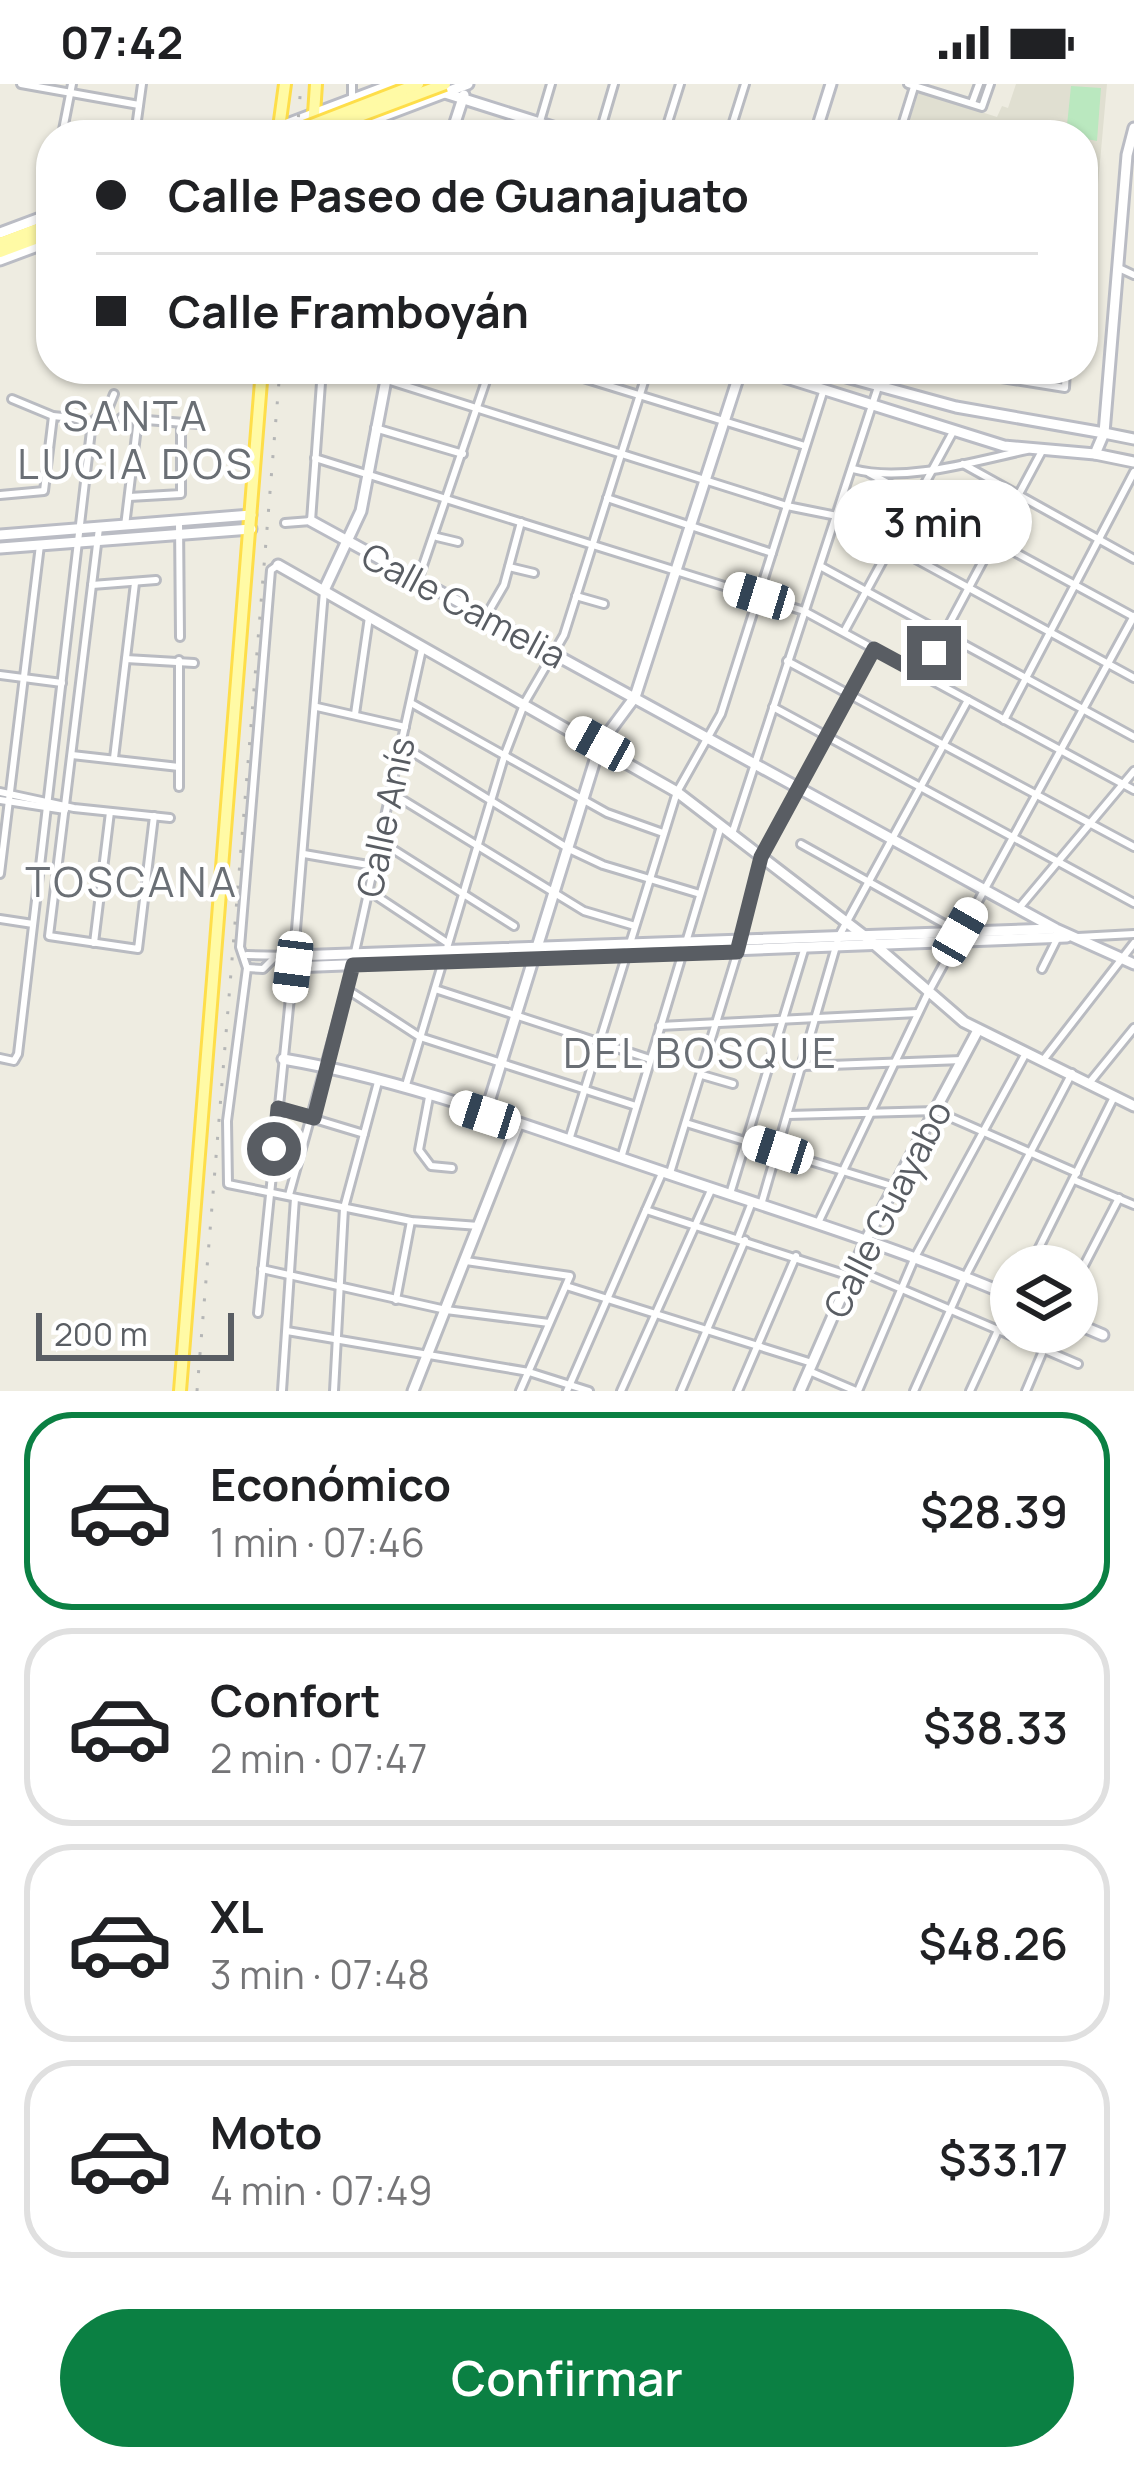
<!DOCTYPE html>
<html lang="es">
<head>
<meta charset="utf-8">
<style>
	:root { --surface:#fff; --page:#f2f2f2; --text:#202124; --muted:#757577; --line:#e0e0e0; --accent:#0b8043 }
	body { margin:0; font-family:Manrope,sans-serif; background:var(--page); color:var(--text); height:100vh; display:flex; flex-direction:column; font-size:45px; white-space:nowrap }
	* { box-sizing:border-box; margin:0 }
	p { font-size:39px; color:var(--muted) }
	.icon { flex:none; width:66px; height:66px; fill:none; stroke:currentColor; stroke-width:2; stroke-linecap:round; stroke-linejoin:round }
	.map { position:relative; height:1307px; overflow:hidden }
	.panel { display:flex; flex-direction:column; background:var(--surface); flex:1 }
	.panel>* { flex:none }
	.banner { position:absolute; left:36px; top:36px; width:1062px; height:264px; border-radius:48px; box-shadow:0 3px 9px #0004; display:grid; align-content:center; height:264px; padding:0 60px; background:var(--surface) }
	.fabs { position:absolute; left:990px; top:1161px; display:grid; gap:24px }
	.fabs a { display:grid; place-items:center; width:108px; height:108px; border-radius:50%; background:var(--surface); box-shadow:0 3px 9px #0004; font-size:60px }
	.scale { position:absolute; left:36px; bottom:30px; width:198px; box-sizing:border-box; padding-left:12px; border:6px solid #595d63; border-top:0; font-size:33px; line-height:42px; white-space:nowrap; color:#595d63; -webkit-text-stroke:9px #fff; paint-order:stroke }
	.end { position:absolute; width:54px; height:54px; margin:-27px; border:15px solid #595d63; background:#fff; box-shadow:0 0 0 6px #fff }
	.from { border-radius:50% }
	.bubble { position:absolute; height:84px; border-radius:42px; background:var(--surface); box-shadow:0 3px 9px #0004; font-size:39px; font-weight:600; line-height:84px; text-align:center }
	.car { position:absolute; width:36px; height:72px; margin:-36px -18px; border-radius:15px; box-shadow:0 0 9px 3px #0007; background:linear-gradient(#fff 24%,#345 0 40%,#fff 0 76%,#345 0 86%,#fff 0) }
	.banner b { display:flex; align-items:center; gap:42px; height:114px; font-size:45px }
	.banner b+b { border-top:3px solid var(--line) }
	.banner i { width:30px; height:30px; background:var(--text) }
	ul { padding:21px 0 0; list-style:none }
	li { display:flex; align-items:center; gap:36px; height:198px; margin:0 24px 18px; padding:0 36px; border:6px solid var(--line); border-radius:48px }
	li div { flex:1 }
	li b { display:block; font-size:45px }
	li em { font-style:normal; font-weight:600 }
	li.selected { border-color:var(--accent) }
	li>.icon { width:108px; height:108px; stroke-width:1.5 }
	.primary-button { display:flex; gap:24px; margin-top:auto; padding:24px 60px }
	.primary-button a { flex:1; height:138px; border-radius:72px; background:var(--accent); color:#fff; font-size:48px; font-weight:600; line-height:138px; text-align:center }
	.status { display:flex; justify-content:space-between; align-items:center; height:84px; padding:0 60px; background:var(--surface); direction:ltr }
	.status svg { height:33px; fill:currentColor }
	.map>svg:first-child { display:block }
</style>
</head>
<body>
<div class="status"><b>07:42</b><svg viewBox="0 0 49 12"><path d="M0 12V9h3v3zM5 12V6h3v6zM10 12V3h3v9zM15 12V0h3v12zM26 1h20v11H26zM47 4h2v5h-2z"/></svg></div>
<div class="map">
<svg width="1134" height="1307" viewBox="0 0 1134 1307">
	<rect width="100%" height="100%" fill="#eeece1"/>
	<polygon fill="#e0dfd1" points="1016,0 1107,0 1098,100 1083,98 1083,51 904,51 919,8 997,33 1002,22 1008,24"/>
	<polygon fill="#bae8bf" points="1071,2 1101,4 1097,57 1066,51"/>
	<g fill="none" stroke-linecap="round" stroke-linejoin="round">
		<defs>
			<g id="minor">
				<polyline points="21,0 139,21"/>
				<polyline points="908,0 982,23 990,0"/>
				<polyline points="352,16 352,0"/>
				<polyline points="972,19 979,0"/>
				<polyline points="62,51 72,0"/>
				<polyline points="135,51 142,0"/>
				<polyline points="536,51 551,0"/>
				<polyline points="599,51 614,0"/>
				<polyline points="664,51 680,0"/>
				<polyline points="729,51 745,0"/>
				<polyline points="899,51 914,3"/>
				<polyline points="47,131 51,109"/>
				<polyline points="1121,185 1134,191"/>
				<polyline points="352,285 787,422 837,432 1134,594"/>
				<polyline points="554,285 805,362"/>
				<polyline points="945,285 1065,304 1066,285"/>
				<polyline points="874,288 876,285"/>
				<polyline points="12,315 53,332 82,335"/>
				<polyline points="121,334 197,340"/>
				<polyline points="375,344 463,370"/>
				<polyline points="315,374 804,527 1134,706"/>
				<polyline points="963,380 1134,475"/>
				<path d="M853 385C905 399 975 377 1027 366"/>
				<polyline points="869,389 1134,533"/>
				<polyline points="0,411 44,407 53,332"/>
				<polyline points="129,413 181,410 181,339"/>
				<polyline points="607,414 772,469"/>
				<polyline points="179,438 180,553"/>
				<polyline points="285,439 311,437 322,285"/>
				<polyline points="125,442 138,335"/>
				<polyline points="99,444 49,852 138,865 154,732"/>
				<polyline points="437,453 458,458"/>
				<polyline points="278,481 271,486 240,863 247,884 227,1037 228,1100 411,1137 479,1142"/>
				<polyline points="820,482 1134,653"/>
				<polyline points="509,483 534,489"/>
				<polyline points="418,496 490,285"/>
				<polyline points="92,501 156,496"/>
				<polyline points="576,512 604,520"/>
				<polyline points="486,532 504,501 521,438"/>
				<polyline points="844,548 954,346"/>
				<polyline points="126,575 194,579"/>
				<polyline points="179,576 179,703"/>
				<polyline points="787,577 1134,763"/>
				<polyline points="0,591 62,599"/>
				<polyline points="922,591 1042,367"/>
				<polyline points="411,619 607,729 663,749"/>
				<polyline points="317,623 405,643"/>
				<polyline points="773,623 1134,819"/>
				<polyline points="355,630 369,533"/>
				<polyline points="1004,636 1134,388"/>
				<polyline points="401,661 569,765 603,781 700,810"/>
				<polyline points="72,671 179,683"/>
				<polyline points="114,674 135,499"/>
				<polyline points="0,708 74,724 170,734"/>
				<polyline points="390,708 584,827 635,842"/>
				<polyline points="0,716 65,726"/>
				<polyline points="732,750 878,303"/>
				<polyline points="380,757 514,842"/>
				<polyline points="801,760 957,847"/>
				<polyline points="304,770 374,782"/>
				<polyline points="0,790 40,461"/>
				<polyline points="369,807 446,858"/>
				<polyline points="1019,824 1134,687"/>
				<polyline points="0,835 33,840"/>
				<polyline points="1078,853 1134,850"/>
				<polyline points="741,854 761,773 875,565"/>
				<polyline points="94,859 110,728"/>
				<polyline points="355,868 422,565"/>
				<polyline points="294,870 324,507"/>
				<polyline points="247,871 294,872"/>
				<polyline points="247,884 263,885 274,874"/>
				<polyline points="1042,885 1058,853"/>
				<polyline points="435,905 650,975"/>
				<polyline points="348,906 420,953 636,1022"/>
				<polyline points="660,942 918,929"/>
				<polyline points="0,974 14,977 18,970 92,338 108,325 114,310"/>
				<polyline points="1044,975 1134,859"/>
				<polyline points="804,982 962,976"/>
				<polyline points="702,991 733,1000"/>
				<polyline points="1090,998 1134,944"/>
				<polyline points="406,1001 505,670 525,618 564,551 648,285"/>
				<polyline points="429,1013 419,1066 431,1082 452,1084"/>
				<polyline points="278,1024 364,1050"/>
				<polyline points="788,1031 936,1027 1077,1089"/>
				<polyline points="686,1039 895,1103"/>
				<polyline points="569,1056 677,708 721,630 824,305"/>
				<polyline points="621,1074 721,742"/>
				<polyline points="670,1089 738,867"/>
				<polyline points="1074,1096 1134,1121"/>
				<polyline points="730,1110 804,866"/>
				<polyline points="289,1111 353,881"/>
				<polyline points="761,1121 839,852 968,616"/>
				<polyline points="646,1126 850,1192"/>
				<polyline points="818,1139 929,907 1134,532"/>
				<polyline points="738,1154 752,1118"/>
				<polyline points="466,1177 570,1192 520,1307"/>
				<polyline points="1030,1182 1114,1013"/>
				<polyline points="262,1185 446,1226 549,1239"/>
				<polyline points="855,1185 1078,1280"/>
				<polyline points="1077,1195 1119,1114"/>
				<polyline points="566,1202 812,1279"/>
				<polyline points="396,1216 411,1137"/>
				<polyline points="258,1229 293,884"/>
				<polyline points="287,1247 529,1288 589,1307"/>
				<polyline points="809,1287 856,1307"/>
				<polyline points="282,1307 295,1114"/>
				<polyline points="334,1307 344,1124 378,998"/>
				<polyline points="567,1307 663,1087"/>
				<polyline points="621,1307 712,1104"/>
				<polyline points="681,1307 745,1156"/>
				<polyline points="738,1307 796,1172"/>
				<polyline points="858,1307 915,1173 1026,969"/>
				<polyline points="914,1307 965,1193 1072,989"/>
				<polyline points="970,1307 1011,1218"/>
				<polyline points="1026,1307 1051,1248"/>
			</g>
			<g id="tertiary">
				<polyline points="370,51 378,35"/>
				<polyline points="1104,349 1134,355"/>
				<polyline points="1095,370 1134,378"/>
				<polyline points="278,481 677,708 867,854 964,938 1134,1022"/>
				<polyline points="413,1307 518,1041"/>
				<polyline points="800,1307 867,1154 978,946"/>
			</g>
			<g id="secondary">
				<polyline points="445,9 578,51"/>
				<polyline points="258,51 393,0"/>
				<polyline points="333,51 468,0"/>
				<polyline points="451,51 464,11"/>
				<polyline points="815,51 831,0"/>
				<polyline points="0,149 51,130"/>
				<polyline points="0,176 51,157"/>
				<polyline points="758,285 1004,362 1095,370 1104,349 1127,71 1134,44"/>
				<polyline points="817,285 956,323 1104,349"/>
				<polyline points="311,437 1056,845 1134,880"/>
				<polyline points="0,451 251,431"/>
				<polyline points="0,464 251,445"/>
				<polyline points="325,504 361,427 388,285"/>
				<polyline points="294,872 1051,845"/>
				<polyline points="293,883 1067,853"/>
				<path d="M283 975C395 994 508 1035 616 1072 748 1118 882 1157 1011 1212"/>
				<polyline points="485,1031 600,660 635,613 741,285"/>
				<polyline points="1077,1240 1103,1251"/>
			</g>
			<g id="primary">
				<polyline points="313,45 316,0"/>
				<polyline points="278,51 285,0"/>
				<polyline points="0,159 51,140"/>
				<polyline points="0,168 51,149"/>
				<polyline points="180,1307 262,285"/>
			</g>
		</defs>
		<use href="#minor" stroke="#b9bbc1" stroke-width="12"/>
		<use href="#tertiary" stroke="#b9bbc1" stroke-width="15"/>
		<use href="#secondary" stroke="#babcc4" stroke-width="15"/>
		<use href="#primary" stroke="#fede4a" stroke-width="16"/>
		<use href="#minor" stroke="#fff" stroke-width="6"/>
		<use href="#tertiary" stroke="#fff" stroke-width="9"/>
		<use href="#secondary" stroke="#fff" stroke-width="9"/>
		<use href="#primary" stroke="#fffaa5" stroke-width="10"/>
		<g stroke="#b5b6b6" stroke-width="3" stroke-dasharray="3 15" stroke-linecap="butt">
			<polyline points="297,51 301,0"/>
			<polyline points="197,1307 280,285"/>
		</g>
		<defs>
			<g id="primary-bridge">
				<polyline points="286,51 418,0"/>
				<polyline points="309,51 445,0"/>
			</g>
		</defs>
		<use href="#primary-bridge" stroke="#fede4a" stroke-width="16" stroke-linecap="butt"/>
		<use href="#primary-bridge" stroke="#fffaa5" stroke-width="10"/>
	</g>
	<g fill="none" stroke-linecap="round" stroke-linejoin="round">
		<polyline stroke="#595d63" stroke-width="15" points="274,1065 278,1024 314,1034 353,881 737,868 761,773 874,565 922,591 934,569"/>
	</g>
	<g text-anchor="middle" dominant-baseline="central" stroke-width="9" stroke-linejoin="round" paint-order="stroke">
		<g font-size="36" fill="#595d63" stroke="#fff">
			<text transform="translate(464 521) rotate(28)">Calle Camelia</text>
			<text transform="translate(385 733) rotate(-78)">Calle Anís</text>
			<text transform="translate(887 1125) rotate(-63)">Calle Guayabo</text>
		</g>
		<g font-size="42" letter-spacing="3" fill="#6a6f75" stroke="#fff">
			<text x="136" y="331">SANTA<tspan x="136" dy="48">LUCIA DOS</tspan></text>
			<text x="132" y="797">TOSCANA</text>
			<text x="701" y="968">DEL BOSQUE</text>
		</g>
	</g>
</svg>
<div class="fabs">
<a><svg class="icon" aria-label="layers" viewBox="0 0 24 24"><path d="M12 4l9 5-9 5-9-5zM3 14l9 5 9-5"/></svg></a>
</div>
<div class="scale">200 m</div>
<i class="end from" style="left:274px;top:1065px"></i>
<i class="end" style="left:934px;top:569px"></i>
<div class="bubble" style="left:834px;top:396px;width:198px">3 min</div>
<i class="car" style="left:759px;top:512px;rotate:287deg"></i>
<i class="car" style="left:600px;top:660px;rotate:299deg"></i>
<i class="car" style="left:960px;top:848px;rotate:30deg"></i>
<i class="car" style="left:293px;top:883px;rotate:187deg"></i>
<i class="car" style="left:485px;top:1031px;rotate:288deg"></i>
<i class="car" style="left:778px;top:1066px;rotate:288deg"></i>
<div class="banner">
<b><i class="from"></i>Calle Paseo de Guanajuato</b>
<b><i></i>Calle Framboyán</b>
</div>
</div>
<section class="panel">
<ul>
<li class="selected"><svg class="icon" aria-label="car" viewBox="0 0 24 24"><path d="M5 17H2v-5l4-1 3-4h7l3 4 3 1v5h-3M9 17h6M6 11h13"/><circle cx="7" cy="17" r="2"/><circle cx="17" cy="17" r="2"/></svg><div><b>Económico</b><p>1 min · 07:46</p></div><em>$28.39</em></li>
<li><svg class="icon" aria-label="car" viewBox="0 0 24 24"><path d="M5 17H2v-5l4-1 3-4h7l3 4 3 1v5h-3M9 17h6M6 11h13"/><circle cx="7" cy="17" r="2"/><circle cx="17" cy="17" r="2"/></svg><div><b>Confort</b><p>2 min · 07:47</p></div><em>$38.33</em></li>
<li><svg class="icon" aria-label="car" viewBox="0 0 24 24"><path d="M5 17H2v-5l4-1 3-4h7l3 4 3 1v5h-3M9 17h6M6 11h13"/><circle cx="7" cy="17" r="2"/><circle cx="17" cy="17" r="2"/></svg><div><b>XL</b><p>3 min · 07:48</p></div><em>$48.26</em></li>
<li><svg class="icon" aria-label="car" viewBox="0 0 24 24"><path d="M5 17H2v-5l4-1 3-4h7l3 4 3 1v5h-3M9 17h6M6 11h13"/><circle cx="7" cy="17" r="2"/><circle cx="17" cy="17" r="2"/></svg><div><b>Moto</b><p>4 min · 07:49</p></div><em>$33.17</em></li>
</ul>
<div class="primary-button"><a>Confirmar</a></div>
</section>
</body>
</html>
